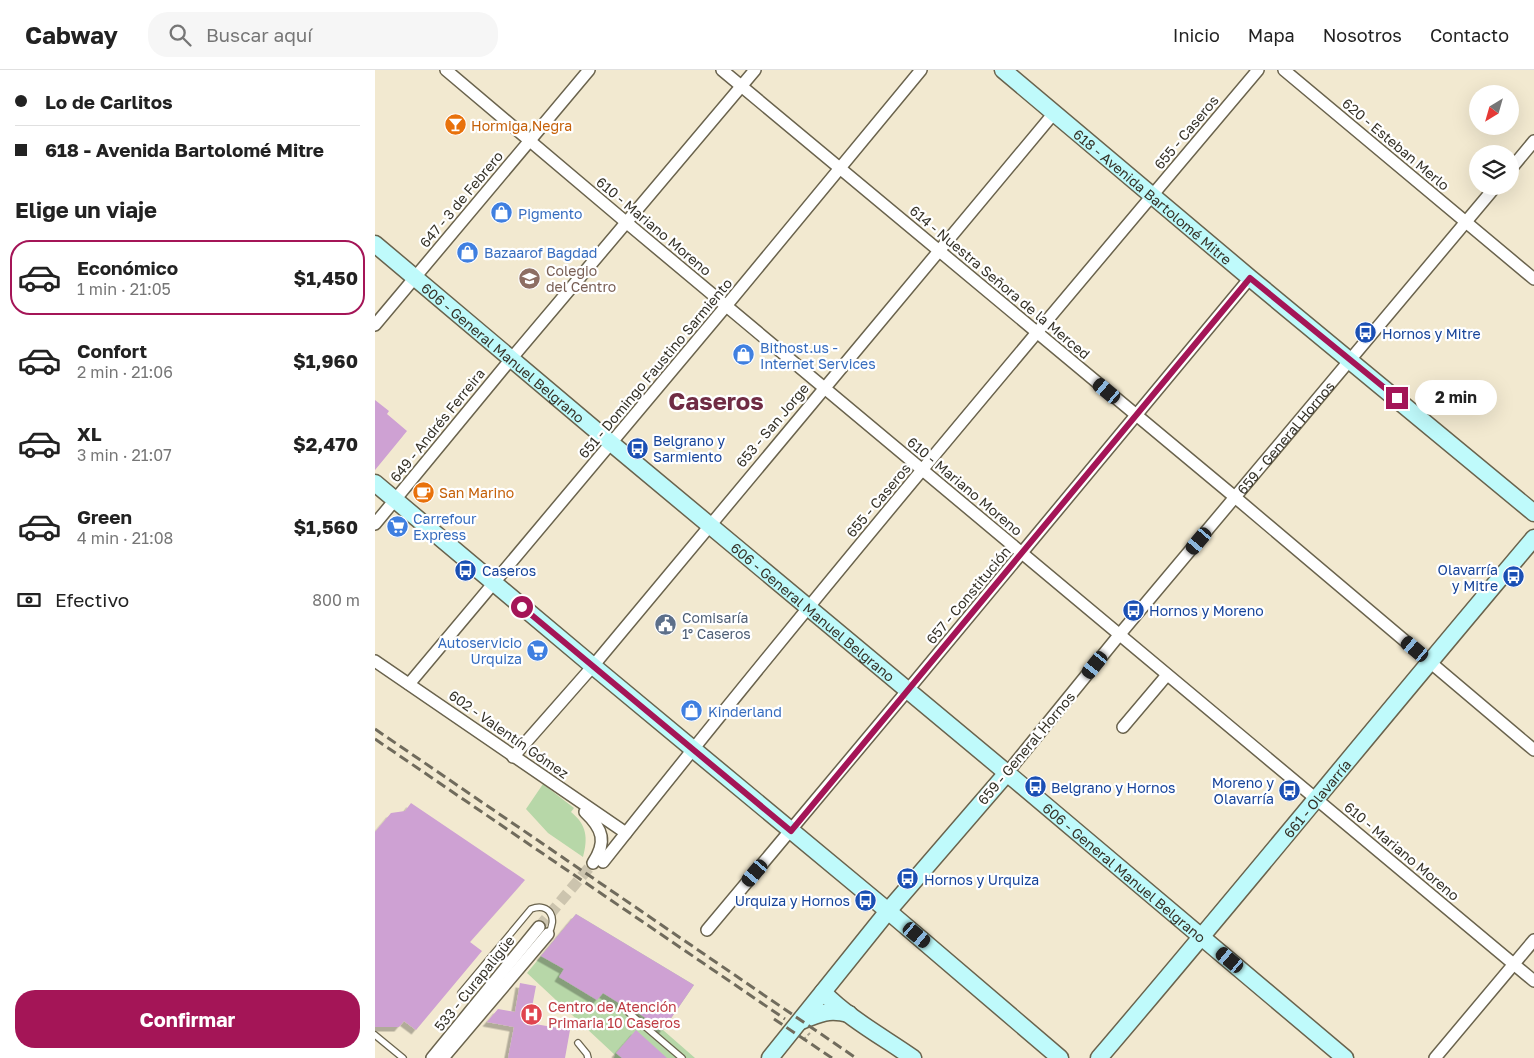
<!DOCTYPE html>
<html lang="es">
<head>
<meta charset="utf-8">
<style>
	:root { --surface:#fff; --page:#f6f6f6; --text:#222; --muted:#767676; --line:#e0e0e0; --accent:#a41557 }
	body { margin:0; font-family:"Golos Text",sans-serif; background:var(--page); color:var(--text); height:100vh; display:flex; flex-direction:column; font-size:19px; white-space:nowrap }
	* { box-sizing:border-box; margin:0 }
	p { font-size:16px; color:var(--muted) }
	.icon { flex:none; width:28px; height:28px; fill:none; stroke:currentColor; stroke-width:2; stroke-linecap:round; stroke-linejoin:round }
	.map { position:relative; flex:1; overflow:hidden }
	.drawer { display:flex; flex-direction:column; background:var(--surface); width:375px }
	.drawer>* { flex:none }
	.hud { display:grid; align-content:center; height:110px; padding:0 15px; background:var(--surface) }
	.needle { width:32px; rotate:217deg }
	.buttons { position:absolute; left:1094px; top:15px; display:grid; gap:10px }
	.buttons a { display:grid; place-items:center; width:50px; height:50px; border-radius:50%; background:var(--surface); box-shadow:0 5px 20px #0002; font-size:25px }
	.end { position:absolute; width:22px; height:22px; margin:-11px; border:6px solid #a41557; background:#fff; box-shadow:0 0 0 2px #fff }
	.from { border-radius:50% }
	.bubble { position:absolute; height:35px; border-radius:18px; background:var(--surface); box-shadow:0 5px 20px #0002; font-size:16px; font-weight:700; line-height:35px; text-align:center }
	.car { position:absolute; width:15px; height:30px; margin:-15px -8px; border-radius:6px; box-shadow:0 0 4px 1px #0007; background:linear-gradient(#222 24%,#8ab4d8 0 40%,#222 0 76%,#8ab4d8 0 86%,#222 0) }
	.hud b { display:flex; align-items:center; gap:18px; height:48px; font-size:19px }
	.hud b+b { border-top:1px solid var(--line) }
	.hud i { width:12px; height:12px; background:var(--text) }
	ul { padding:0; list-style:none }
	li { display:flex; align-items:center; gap:15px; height:75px; margin:0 10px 8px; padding:0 5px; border:2px solid transparent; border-radius:20px }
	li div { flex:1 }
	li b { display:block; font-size:19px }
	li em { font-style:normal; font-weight:700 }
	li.active { border-color:var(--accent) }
	li>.icon { width:45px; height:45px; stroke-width:1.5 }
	h2 { padding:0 15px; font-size:22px; line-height:60px }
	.pay { display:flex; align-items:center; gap:12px; height:55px; padding:0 15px; font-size:19px }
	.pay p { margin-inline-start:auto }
	.action { display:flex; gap:10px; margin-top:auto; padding:10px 15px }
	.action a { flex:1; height:58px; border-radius:20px; background:var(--accent); color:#fff; font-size:20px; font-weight:700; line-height:58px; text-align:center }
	header { display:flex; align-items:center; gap:30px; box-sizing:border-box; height:70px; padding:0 25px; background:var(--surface); border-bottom:1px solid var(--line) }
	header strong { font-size:24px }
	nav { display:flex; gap:28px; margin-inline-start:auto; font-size:18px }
	.search { width:350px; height:45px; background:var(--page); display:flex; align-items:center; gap:12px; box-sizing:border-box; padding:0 18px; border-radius:20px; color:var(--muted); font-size:19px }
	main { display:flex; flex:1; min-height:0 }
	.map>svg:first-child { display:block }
</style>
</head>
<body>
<header>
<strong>Cabway</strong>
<div class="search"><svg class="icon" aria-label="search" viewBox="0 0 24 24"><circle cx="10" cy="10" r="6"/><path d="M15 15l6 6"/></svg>Buscar aquí</div>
<nav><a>Inicio</a><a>Mapa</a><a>Nosotros</a><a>Contacto</a></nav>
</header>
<main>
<section class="drawer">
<div class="hud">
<b><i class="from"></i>Lo de Carlitos</b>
<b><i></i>618 - Avenida Bartolomé Mitre</b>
</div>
<h2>Elige un viaje</h2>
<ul>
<li class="active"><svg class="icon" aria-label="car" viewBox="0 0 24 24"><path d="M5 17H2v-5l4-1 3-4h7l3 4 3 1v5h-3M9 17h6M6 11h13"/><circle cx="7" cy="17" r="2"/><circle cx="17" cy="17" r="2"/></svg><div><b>Económico</b><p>1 min · 21:05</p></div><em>$1,450</em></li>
<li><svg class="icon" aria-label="car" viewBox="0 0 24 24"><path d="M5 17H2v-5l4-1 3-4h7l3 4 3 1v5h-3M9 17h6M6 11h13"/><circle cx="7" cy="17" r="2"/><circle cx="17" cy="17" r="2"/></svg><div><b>Confort</b><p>2 min · 21:06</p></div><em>$1,960</em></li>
<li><svg class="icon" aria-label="car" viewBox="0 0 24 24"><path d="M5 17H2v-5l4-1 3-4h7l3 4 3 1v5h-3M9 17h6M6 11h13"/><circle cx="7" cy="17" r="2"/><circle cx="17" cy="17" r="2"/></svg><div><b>XL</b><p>3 min · 21:07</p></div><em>$2,470</em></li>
<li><svg class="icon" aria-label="car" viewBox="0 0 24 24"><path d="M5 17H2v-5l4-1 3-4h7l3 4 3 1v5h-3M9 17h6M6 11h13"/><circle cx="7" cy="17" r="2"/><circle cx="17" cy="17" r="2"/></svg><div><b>Green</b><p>4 min · 21:08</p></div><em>$1,560</em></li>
</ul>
<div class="pay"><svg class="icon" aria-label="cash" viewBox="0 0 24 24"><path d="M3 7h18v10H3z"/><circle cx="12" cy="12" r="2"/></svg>Efectivo<p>800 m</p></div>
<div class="action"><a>Confirmar</a></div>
</section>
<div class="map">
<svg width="1159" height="988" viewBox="0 0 1159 988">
	<defs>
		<filter id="shadow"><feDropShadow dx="-4.5" dy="4.5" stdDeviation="0" flood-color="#0004"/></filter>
	</defs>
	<rect width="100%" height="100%" fill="#f2e9d0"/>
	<g fill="#b7d7a8">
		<path d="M168 714 199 738 196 742C212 755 213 768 208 787L173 763 151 739Z"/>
		<polygon points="201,844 319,915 288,960 320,988 239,988 240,985 152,903"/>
	</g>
	<g fill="#cea1d3" filter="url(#shadow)">
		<polygon points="0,330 14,341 12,344 32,361 0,400"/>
		<polygon points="36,733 150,810 95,872 107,881 41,960 29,951 24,957 0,957 0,762 16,743 30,741"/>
		<polygon points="201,844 319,915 288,960 256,938 252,938 228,923 222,930 184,907 189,899 166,886"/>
		<polygon points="145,913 161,916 154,953 195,960 190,988 133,988 139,957 112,952 123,939 140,942"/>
		<polygon points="261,960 292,988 247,988 241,983"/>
	</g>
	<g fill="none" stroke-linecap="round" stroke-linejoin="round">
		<polyline stroke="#ccc4ae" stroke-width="11" stroke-dasharray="11 5.5" stroke-linecap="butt" points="164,857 218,793"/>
		<defs>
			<g id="lane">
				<path d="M86 923 156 839C175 832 183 849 173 864"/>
				<polyline points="253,942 307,988"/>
				<polyline points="0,965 28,988"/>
				<polyline points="203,973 212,984 213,988"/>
			</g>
			<g id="street">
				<polyline points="71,0 252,153 1159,911"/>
				<polyline points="347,0 861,428 1159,680"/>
				<polyline points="909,0 1159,209"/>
				<polyline points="1135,100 1159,71"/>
				<polyline points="0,255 214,0"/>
				<polyline points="0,454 136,289 380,0"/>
				<polyline points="0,591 251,763"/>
				<polyline points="34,614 351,236 546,0"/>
				<polyline points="748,657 792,605"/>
				<polyline points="138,687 218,596 679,43"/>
				<path id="s1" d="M632 703 745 564 1121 116"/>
				<path d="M210 742C228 759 232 772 218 793"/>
				<path d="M228 792C441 523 662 262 883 0"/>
				<polyline points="332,860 532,621 875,208"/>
				<polyline points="57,988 164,857"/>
				<polyline points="68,988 173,864"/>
				<polyline points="1060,988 1159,870"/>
			</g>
			<g id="secondary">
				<path id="s2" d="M628 0 875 208 1159 443"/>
				<path id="s3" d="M0 174 236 373 632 703 970 988"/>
				<polyline points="0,413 218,596 513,841 685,988"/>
				<path d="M448 922C473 948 508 967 538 988"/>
				<path d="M426 951C445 943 454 939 474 944"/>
				<polyline points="395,988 513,841 632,703"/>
				<path id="s4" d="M724 988C871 816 1013 640 1159 468"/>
			</g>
		</defs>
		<use href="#lane" stroke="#6a634d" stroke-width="8"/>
		<use href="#street" stroke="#6a634d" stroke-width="14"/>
		<use href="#secondary" stroke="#6a634d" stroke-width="19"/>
		<polyline stroke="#a59f8c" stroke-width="2" stroke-dasharray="4 2.5" stroke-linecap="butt" points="428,970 435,963"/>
		<use href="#lane" stroke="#fff" stroke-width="5.5"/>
		<use href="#street" stroke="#fff" stroke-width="11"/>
		<use href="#secondary" stroke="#bffafb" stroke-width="16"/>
		<g stroke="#706b5c" stroke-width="3" stroke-dasharray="10 5" stroke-linecap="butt">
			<polyline points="0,659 481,988"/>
			<polyline points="0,669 410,949"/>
			<polyline points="399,949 457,988"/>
		</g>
	</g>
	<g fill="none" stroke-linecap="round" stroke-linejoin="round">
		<polyline stroke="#a41557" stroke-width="6" points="147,537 416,761 875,208 1022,328"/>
	</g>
	<defs>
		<symbol id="bar-disc" viewBox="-11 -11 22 22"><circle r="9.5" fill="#e8710a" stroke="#fff"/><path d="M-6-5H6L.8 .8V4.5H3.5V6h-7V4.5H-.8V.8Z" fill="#fff"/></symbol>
		<symbol id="shop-disc" viewBox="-11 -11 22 22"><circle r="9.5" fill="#3f7fe0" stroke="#fff"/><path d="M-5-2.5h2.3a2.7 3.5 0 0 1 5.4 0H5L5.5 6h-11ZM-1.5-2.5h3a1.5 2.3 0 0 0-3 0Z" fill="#fff"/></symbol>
		<symbol id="school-disc" viewBox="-11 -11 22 22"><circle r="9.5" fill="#8d6e63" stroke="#fff"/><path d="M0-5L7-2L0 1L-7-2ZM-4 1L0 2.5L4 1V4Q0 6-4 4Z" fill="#fff"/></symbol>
		<symbol id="bus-disc" viewBox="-11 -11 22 22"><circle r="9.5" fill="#1a4fb4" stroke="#fff"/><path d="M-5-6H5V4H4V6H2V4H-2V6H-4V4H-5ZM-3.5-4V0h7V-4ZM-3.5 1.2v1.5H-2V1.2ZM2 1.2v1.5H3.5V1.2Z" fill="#fff"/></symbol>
		<symbol id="cafe-disc" viewBox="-11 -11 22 22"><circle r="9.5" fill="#e8710a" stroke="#fff"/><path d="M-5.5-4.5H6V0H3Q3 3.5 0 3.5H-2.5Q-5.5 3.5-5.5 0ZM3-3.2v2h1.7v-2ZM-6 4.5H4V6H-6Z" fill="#fff"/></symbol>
		<symbol id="supermarket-disc" viewBox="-11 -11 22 22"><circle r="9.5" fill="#3f7fe0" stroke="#fff"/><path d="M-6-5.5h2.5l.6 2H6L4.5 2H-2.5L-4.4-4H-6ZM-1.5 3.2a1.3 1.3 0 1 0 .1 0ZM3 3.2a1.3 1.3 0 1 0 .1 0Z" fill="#fff"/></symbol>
		<symbol id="civic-disc" viewBox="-11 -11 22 22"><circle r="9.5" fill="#5c6f8a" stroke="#fff"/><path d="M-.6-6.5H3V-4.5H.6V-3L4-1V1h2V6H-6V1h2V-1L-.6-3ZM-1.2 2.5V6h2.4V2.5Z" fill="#fff"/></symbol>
		<symbol id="hospital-disc" viewBox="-11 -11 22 22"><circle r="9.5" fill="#e0444e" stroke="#fff"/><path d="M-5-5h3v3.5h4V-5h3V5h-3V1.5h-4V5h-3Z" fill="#fff"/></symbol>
	</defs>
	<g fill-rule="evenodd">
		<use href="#bar-disc" x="68" y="42" width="25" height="25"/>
		<use href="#shop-disc" x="114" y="130" width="25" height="25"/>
		<use href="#shop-disc" x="80" y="170" width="25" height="25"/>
		<use href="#school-disc" x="142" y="196" width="25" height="25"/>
		<use href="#bus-disc" x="978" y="250" width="25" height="25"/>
		<use href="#shop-disc" x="356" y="272" width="25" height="25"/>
		<use href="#bus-disc" x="250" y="366" width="25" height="25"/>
		<use href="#cafe-disc" x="36" y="410" width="25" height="25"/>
		<use href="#supermarket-disc" x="10" y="444" width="25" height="25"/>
		<use href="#bus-disc" x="78" y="488" width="25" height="25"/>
		<use href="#bus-disc" x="1126" y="494" width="25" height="25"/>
		<use href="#bus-disc" x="746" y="528" width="25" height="25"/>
		<use href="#civic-disc" x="278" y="542" width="25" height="25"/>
		<use href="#supermarket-disc" x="150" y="568" width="25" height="25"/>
		<use href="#shop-disc" x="304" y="628" width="25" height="25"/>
		<use href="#bus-disc" x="648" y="704" width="25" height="25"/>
		<use href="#bus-disc" x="902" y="708" width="25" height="25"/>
		<use href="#bus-disc" x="520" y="796" width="25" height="25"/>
		<use href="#bus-disc" x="478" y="818" width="25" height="25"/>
		<use href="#hospital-disc" x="144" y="932" width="25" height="25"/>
	</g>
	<g text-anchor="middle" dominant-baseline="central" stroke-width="4.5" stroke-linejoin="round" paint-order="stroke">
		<g font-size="14" fill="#c56008" stroke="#fff" text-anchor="start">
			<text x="96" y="55">Hormiga Negra</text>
			<text x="64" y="422">San Marino</text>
		</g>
		<g font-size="14" fill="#353228" stroke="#fff">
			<text transform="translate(811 62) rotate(-50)">655 - Caseros</text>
			<text transform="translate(1021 74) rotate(40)">620 - Esteban Merlo</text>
			<text stroke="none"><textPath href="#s2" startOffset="196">618 - Avenida Bartolomé Mitre</textPath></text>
			<text transform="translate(86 129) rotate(-50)">647 - 3 de Febrero</text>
			<text transform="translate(279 156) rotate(40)">610 - Mariano Moreno</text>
			<text transform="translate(625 212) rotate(40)">614 - Nuestra Señora de la Merced</text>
			<text stroke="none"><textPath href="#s3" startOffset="168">606 - General Manuel Belgrano</textPath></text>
			<text transform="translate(280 298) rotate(-50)">651 - Domingo Faustino Sarmiento</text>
			<text transform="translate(62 355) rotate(-51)">649 - Andrés Ferreira</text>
			<text transform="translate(397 355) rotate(-50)">653 - San Jorge</text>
			<text stroke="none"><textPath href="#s1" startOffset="436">659 - General Hornos</textPath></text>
			<text transform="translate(590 416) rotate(40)">610 - Mariano Moreno</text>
			<text transform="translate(503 430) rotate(-50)">655 - Caseros</text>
			<text transform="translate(593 525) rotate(-50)">657 - Constitución</text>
			<text stroke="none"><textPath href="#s3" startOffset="572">606 - General Manuel Belgrano</textPath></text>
			<text transform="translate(134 664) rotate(35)">602 - Valentín Gómez</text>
			<text transform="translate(651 678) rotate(-50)">659 - General Hornos</text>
			<text stroke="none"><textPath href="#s4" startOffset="339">661 - Olavarría</textPath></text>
			<text transform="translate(1027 781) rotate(40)">610 - Mariano Moreno</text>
			<text stroke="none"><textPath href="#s3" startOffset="978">606 - General Manuel Belgrano</textPath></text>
			<text transform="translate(99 913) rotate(-51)">533 - Curapaligüe</text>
		</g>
		<g font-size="14" fill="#366cbe" stroke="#fff" text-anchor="start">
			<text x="143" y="143">Pigmento</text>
			<text x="109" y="182">Bazaarof Bagdad</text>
			<text x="385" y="277">Bithost.us -<tspan x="385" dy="16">Internet Services</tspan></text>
			<text x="38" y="448">Carrefour<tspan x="38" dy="16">Express</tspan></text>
			<text x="147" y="572" text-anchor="end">Autoservicio<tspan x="147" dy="16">Urquiza</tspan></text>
			<text x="333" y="641">Kinderland</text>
		</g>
		<g font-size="14" fill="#785e54" stroke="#fff" text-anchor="start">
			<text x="171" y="200">Colegio<tspan x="171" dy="16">del Centro</tspan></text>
		</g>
		<g font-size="14" fill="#164399" stroke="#fff" text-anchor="start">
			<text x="1007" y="263">Hornos y Mitre</text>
			<text x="278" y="370">Belgrano y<tspan x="278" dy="16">Sarmiento</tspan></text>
			<text x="1123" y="499" text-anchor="end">Olavarría<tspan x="1123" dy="16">y Mitre</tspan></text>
			<text x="107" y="500">Caseros</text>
			<text x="774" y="540">Hornos y Moreno</text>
			<text x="899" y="712" text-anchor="end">Moreno y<tspan x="899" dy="16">Olavarría</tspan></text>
			<text x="676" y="717">Belgrano y Hornos</text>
			<text x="549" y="809">Hornos y Urquiza</text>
			<text x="475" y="830" text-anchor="end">Urquiza y Hornos</text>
		</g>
		<g font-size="14" fill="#4e5e75" stroke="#fff" text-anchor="start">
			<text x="307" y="547">Comisaría<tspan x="307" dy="16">1° Caseros</tspan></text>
		</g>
		<g font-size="14" fill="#be3a42" stroke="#fff" text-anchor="start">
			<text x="173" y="936">Centro de Atención<tspan x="173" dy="16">Primaria 10 Caseros</tspan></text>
		</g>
		<g font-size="24" font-weight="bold" fill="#702c44" stroke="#fff">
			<text x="341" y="330">Caseros</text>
		</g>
	</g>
</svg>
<div class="buttons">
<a><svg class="needle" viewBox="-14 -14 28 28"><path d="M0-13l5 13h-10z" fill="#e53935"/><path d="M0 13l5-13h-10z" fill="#767676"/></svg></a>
<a><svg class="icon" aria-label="layers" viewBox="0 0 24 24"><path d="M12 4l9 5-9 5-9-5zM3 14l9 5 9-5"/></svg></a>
</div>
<i class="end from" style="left:147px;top:537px"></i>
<i class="end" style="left:1022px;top:328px"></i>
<div class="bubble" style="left:1040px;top:310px;width:82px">2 min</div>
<i class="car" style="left:732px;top:321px;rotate:310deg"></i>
<i class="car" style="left:824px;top:471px;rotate:220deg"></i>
<i class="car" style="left:1040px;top:579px;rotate:310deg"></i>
<i class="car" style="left:720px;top:595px;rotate:219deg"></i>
<i class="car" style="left:380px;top:803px;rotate:220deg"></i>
<i class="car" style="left:542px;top:865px;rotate:130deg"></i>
<i class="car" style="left:855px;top:890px;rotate:310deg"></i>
</div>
</main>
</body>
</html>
